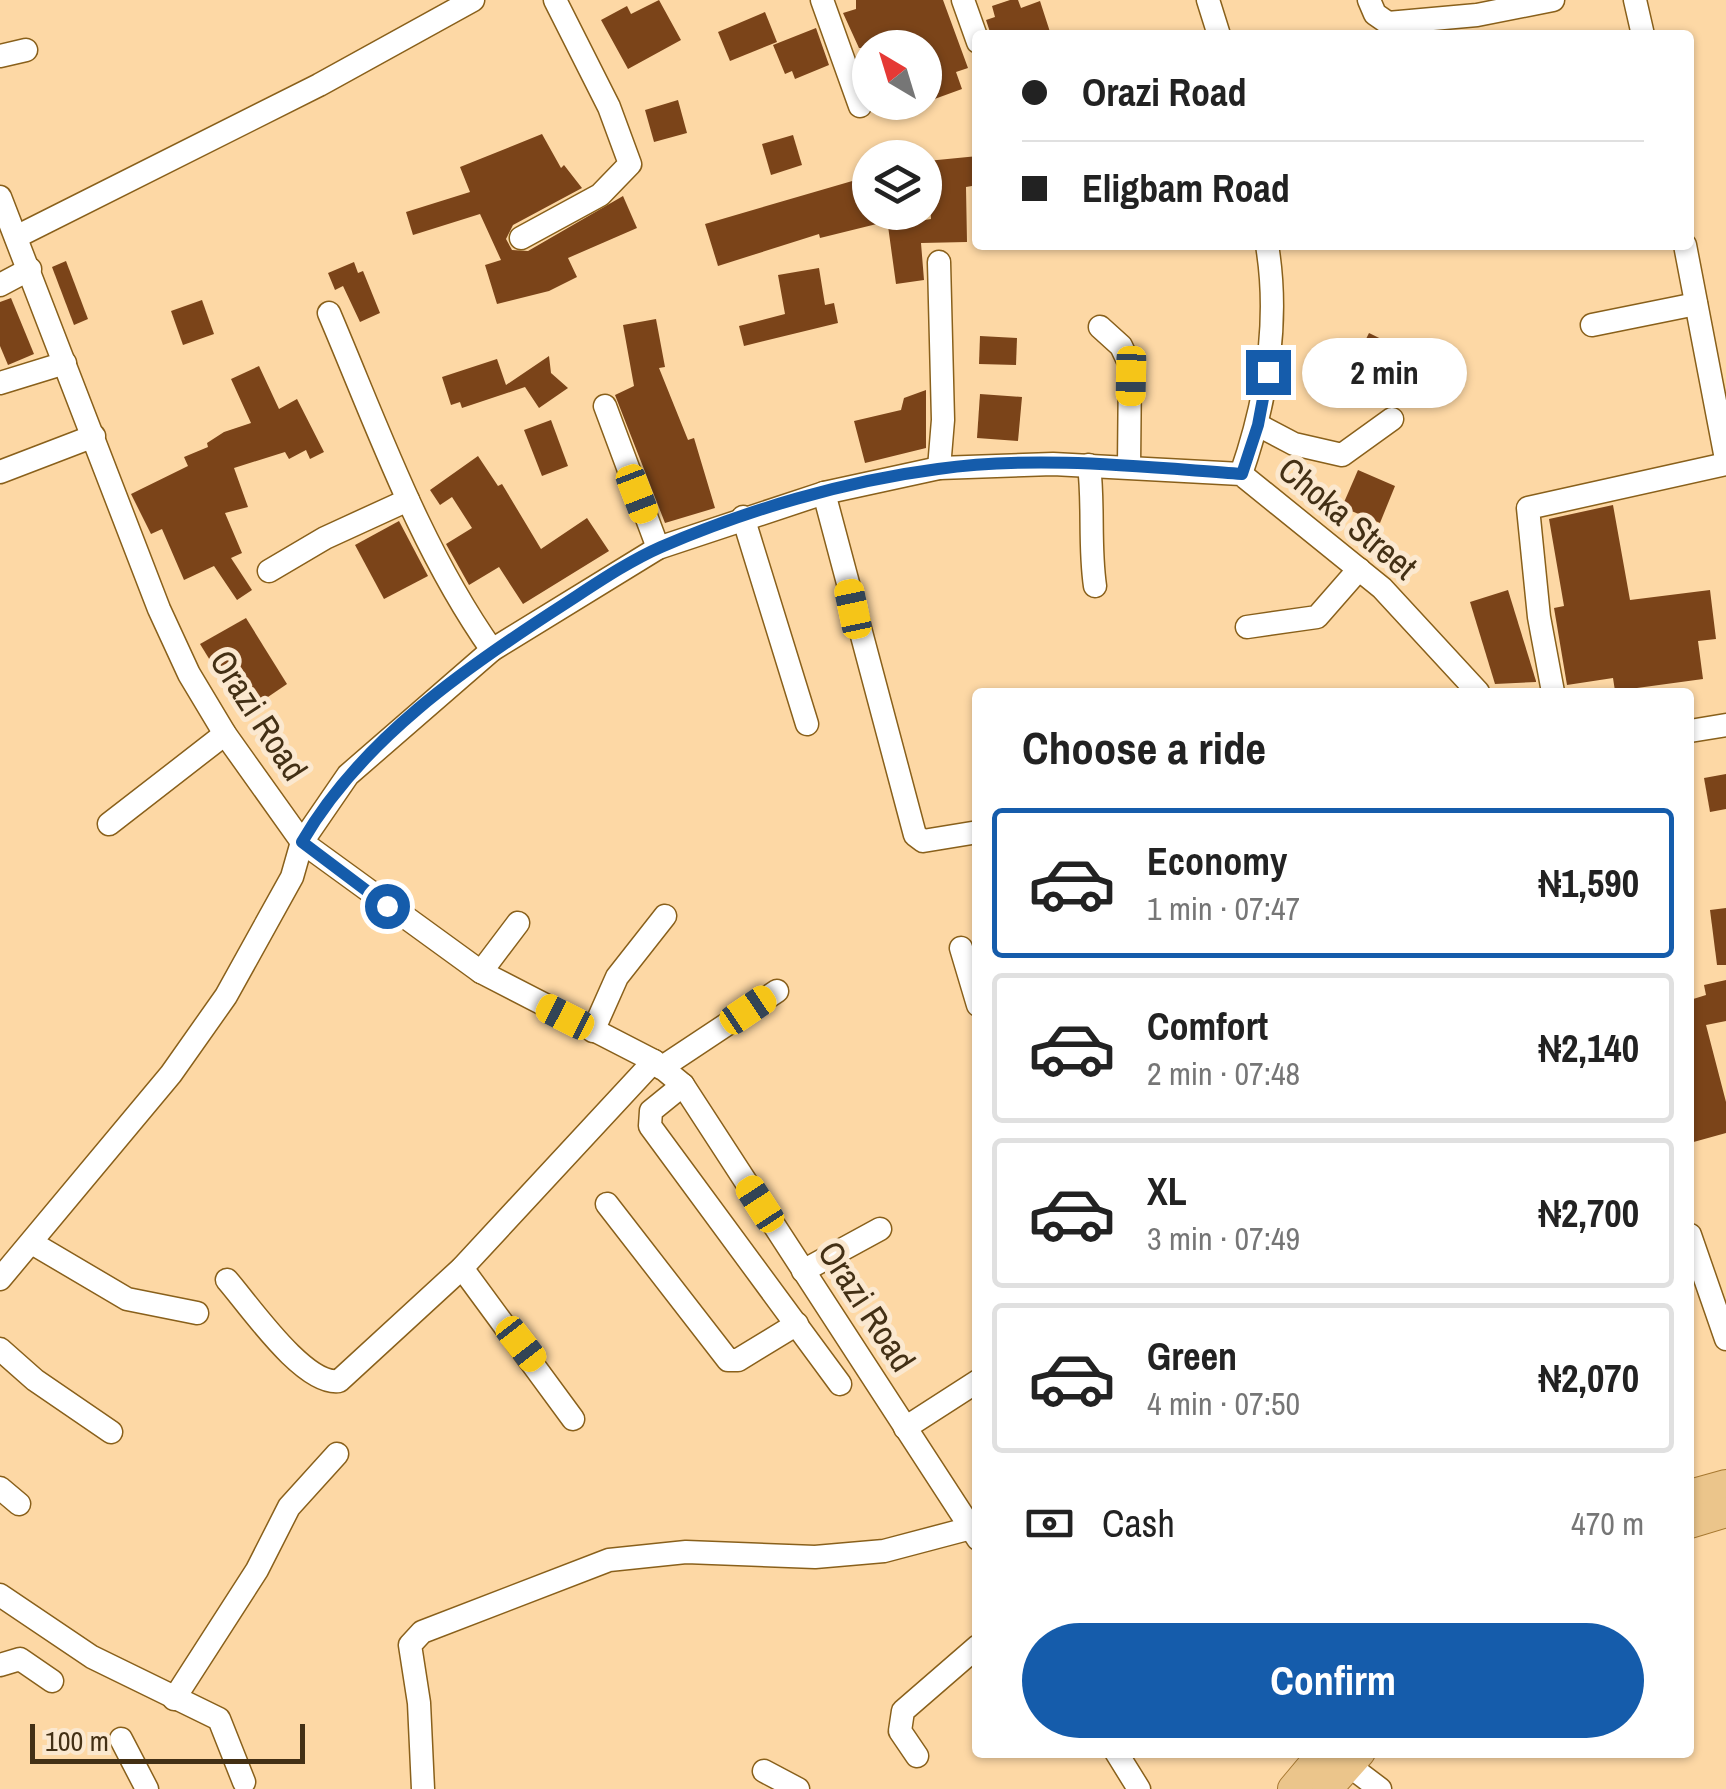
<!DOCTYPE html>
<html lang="en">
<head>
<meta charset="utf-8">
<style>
	:root { --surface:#fff; --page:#f6f6f6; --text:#222; --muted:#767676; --line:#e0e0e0; --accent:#155cab }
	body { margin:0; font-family:"Archivo Narrow",sans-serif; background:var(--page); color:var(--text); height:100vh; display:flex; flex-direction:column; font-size:38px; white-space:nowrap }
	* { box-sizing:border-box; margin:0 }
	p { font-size:32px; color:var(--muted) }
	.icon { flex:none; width:55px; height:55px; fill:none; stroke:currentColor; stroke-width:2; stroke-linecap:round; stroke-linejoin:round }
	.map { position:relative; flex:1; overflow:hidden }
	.drawer { position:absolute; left:972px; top:688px; width:722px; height:1070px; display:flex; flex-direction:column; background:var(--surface); border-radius:10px; box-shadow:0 2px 8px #0004 }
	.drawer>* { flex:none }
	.guide { position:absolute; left:972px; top:30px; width:722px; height:220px; border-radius:10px; box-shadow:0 2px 8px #0004; display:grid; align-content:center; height:220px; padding:0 50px; background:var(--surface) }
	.needle { width:65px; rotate:322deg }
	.tools { position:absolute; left:852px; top:30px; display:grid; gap:20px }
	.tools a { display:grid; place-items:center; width:90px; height:90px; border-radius:50%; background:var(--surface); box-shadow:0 2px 8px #0004; font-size:50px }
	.scale { position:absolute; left:30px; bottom:25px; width:275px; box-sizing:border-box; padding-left:10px; border:5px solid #433015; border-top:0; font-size:28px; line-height:35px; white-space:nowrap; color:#433015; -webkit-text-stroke:8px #fbe8cf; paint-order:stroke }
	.end { position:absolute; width:45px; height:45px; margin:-22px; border:12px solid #155cab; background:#fff; box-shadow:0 0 0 5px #fff }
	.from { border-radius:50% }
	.bubble { position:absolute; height:70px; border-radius:35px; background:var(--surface); box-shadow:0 2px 8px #0004; font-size:32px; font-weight:700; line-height:70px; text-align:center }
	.car { position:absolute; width:30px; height:60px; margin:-30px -15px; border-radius:12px; box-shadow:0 0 8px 2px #0007; background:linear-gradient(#f5c518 24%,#345 0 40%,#f5c518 0 76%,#345 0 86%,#f5c518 0) }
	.guide b { display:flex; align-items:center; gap:35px; height:95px; font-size:38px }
	.guide b+b { border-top:2px solid var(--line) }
	.guide i { width:25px; height:25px; background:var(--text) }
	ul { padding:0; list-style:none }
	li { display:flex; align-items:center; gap:30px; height:150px; margin:0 20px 15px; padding:0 30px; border:5px solid var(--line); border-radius:10px }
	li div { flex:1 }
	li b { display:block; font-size:38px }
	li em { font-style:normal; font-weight:700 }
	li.selected { border-color:var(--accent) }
	li>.icon { width:90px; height:90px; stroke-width:1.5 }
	h2 { padding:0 50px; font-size:45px; line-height:120px }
	.pay { display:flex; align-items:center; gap:25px; height:110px; padding:0 50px; font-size:38px }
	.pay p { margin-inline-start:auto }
	.action { display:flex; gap:20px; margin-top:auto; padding:20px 50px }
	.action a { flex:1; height:115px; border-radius:60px; background:var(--accent); color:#fff; font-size:40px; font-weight:700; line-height:115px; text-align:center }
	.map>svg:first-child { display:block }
</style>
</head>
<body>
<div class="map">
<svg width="1726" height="1789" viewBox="0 0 1726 1789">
	<rect width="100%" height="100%" fill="#fdd8a5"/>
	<g fill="#7b4419">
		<polygon points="659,0 681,40 628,69 601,20 627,6 631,14"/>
		<polygon points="856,0 943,0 968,68 956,72 962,89 929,101 925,48 859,48 843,13 856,9"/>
		<polygon points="1010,0 1018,0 1021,8 1040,1 1051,35 991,35 986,20 995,17 992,6"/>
		<polygon points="765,12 777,42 730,61 718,32"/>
		<polygon points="816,28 829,65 795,79 792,71 785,74 773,45"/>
		<polygon points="678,100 687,133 654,142 645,110"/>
		<polygon points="542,134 561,168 564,165 582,188 513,225 506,239 512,250 528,251 623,196 637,228 568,258 577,277 549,291 497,304 485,265 501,260 480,214 413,235 406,212 470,192 460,167"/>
		<polygon points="793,135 802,165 771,175 762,144"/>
		<polygon points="978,156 978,185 966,187 967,242 921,243 924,280 896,284 888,226 931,219 927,161"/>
		<polygon points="866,177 870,212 900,212 901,218 820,238 819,234 718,266 705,224"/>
		<polygon points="66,261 88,319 74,325 52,267"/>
		<polygon points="354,262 358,273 363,271 380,313 360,322 343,286 335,290 328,273"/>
		<polygon points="819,268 825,305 834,303 838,323 744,346 739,326 785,314 778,275"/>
		<polygon points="11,298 34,354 8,365 0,346 0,302"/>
		<polygon points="202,300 214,334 183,345 171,311"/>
		<polygon points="656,319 665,367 659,368 688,440 694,438 715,508 665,523 615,395 634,386 623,325"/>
		<polygon points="1369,333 1412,354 1404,369 1413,374 1403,394 1351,369"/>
		<polygon points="980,336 1017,338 1016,365 979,364"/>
		<polygon points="549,356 551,373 568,388 539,408 525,387 462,408 460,402 451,405 442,377 497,359 506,385"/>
		<polygon points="259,366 279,409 297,399 324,452 310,459 306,450 289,459 285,452 234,468 248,507 225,513 242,553 231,558 252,590 237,600 214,566 184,580 162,529 151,534 131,494 188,466 184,457 208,447 207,443 224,432 251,423 231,379"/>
		<polygon points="926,390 926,448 865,463 854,421 901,410 904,398"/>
		<polygon points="980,394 1022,397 1018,441 977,438"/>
		<polygon points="551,420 568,466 542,476 524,430"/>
		<polygon points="478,456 498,486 502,484 541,549 587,518 609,551 523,604 499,567 469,585 446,544 472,528 452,497 440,505 430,490"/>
		<polygon points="1358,470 1395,486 1380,523 1342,507"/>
		<polygon points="1613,505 1630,600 1710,590 1716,639 1698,641 1703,679 1615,691 1613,678 1567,685 1554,608 1564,606 1549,519"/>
		<polygon points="399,521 428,576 384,599 355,545"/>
		<polygon points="1508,590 1536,681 1536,682 1495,684 1470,602"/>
		<polygon points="246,618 287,684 243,714 200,644"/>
		<polygon points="1726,774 1726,809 1710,812 1704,778"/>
		<polygon points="1726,908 1726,965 1717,965 1710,910"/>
		<polygon points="1726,980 1726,1021 1706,1025 1726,1102 1726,1133 1690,1143 1690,1000 1706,995 1704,985"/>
	</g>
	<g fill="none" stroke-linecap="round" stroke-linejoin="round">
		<defs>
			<g id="minor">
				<polyline points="822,0 860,106"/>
				<polyline points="963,0 978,42"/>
				<polyline points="1208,0 1219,35"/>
				<polyline points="1369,0 1375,14 1388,23 1477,15 1553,0"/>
				<polyline points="1635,0 1643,35"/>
				<polyline points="0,56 26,50"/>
				<polyline points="0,197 159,609 189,674 225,734 302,842 481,972 654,1061 683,1085 978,1539"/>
				<polyline points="16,237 319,85 473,0"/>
				<polyline points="521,238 600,195 630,164 609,107 555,0"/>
				<polyline points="1685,245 1726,459"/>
				<polyline points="939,262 943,420 939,468"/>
				<polyline points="0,285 30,269"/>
				<path d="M329 313C378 428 420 548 492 650"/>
				<polyline points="1592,325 1696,304"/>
				<polyline points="1100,327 1121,346 1130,365 1129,466"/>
				<polyline points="0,383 65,363"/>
				<polyline points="605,406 658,548"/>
				<polyline points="1258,425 1294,444 1342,455 1392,419"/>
				<path d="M1089 465C1094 506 1089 545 1095 586"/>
				<polyline points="0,472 94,436"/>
				<path d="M1241 474C1267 399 1280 323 1267 245"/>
				<polyline points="824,493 915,835 923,841 978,832"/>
				<polyline points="743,517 807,724"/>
				<polyline points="269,571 325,538 408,500"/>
				<polyline points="1247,627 1317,617 1359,569"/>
				<polyline points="1553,692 1539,617 1528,508 1726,464"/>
				<polyline points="1690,731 1726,725"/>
				<polyline points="109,824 225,734"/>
				<polyline points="961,948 978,1005"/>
				<polyline points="481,972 518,923"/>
				<polyline points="593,1031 617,977 665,916"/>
				<polyline points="661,1068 777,991"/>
				<polyline points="683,1085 651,1111 650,1126 840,1384"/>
				<polyline points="607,1204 728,1360 738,1360 797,1324"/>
				<polyline points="1690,1235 1726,1339"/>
				<polyline points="32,1243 127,1299 197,1313"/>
				<polyline points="462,1268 573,1419"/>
				<polyline points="803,1271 880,1229"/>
				<polyline points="0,1279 171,1074 226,996 292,877 302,842 348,775 492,650 658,548 824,493 939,468 1053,464 1241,474 1382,588 1478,692"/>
				<path d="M227 1280C249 1305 304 1386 339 1381L462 1268 654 1061"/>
				<polyline points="0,1349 35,1380 111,1432"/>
				<polyline points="905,1428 978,1381"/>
				<polyline points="0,1488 19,1504"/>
				<polyline points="0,1595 92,1657 219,1719 244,1782"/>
				<polyline points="0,1665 20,1659 52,1681"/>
				<polyline points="174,1699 257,1570 289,1507 337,1454"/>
				<polyline points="121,1739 147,1789"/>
				<polyline points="1116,1752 1139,1789"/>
				<polyline points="917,1756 900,1731 903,1711 978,1646"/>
				<polyline points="1339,1758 1380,1789"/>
				<polyline points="764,1771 798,1789"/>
				<polyline points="423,1789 419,1703 410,1645 422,1632 609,1560 686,1552 815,1557 884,1551 971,1528"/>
			</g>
			<g id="major">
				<polyline points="1690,1495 1726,1485"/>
				<polyline points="1690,1523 1726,1512"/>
				<polyline points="1293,1789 1324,1752"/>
				<polyline points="1327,1789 1360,1752"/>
			</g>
		</defs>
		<use href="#minor" stroke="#89601b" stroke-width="25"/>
		<use href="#major" stroke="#a77830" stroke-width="32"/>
		<use href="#minor" stroke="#fff" stroke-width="22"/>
		<use href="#major" stroke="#ebc58b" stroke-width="30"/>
	</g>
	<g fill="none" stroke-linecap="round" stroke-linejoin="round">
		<path stroke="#155cab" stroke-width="12" d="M387 906 302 842C361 740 465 668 563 605 594 585 627 562 661 547 747 510 845 481 938 469 1038 455 1142 467 1242 474L1258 425 1268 372"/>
	</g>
	<g text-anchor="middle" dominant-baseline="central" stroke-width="10" stroke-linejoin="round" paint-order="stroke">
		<g font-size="35" fill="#433015" stroke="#fbe8cf">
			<text transform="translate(1348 518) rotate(40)">Choka Street</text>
			<text transform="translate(259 715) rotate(57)">Orazi Road</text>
			<text transform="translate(867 1306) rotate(57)">Orazi Road</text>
		</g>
	</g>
</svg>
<div class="tools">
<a><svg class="needle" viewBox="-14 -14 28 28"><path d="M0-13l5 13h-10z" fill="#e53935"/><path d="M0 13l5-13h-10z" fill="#767676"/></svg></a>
<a><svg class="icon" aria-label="layers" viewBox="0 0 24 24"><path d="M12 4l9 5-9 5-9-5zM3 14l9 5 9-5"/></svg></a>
</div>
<div class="scale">100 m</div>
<i class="end from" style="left:387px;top:906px"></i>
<i class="end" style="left:1268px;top:372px"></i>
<div class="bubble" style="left:1302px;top:338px;width:165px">2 min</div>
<i class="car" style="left:1131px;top:376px;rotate:181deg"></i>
<i class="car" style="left:637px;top:494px;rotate:159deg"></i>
<i class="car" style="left:853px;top:609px;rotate:348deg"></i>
<i class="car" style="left:748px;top:1010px;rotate:56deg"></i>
<i class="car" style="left:565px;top:1017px;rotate:297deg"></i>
<i class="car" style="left:760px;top:1204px;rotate:327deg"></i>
<i class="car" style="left:521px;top:1344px;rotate:142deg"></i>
<div class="guide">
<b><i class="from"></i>Orazi Road</b>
<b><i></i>Eligbam Road</b>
</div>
<section class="drawer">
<h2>Choose a ride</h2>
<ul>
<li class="selected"><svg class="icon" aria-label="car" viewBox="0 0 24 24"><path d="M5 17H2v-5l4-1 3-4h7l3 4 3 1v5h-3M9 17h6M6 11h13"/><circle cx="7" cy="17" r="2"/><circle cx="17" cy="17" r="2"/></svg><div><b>Economy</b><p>1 min · 07:47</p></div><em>₦1,590</em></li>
<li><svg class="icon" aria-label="car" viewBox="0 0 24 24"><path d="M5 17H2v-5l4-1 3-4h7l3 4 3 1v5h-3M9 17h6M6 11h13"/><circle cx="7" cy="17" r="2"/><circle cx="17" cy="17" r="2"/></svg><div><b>Comfort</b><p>2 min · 07:48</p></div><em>₦2,140</em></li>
<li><svg class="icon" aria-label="car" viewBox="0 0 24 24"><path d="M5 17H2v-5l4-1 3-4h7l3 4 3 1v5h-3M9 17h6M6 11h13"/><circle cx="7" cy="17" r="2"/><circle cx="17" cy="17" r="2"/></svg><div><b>XL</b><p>3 min · 07:49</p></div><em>₦2,700</em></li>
<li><svg class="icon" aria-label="car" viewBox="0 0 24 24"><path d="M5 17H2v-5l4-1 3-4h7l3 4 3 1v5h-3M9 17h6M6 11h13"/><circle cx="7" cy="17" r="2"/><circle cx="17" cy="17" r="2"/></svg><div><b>Green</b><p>4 min · 07:50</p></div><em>₦2,070</em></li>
</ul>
<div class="pay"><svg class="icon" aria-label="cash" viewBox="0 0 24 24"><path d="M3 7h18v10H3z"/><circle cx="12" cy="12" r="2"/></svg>Cash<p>470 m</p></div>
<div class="action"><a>Confirm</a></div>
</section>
</div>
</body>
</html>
